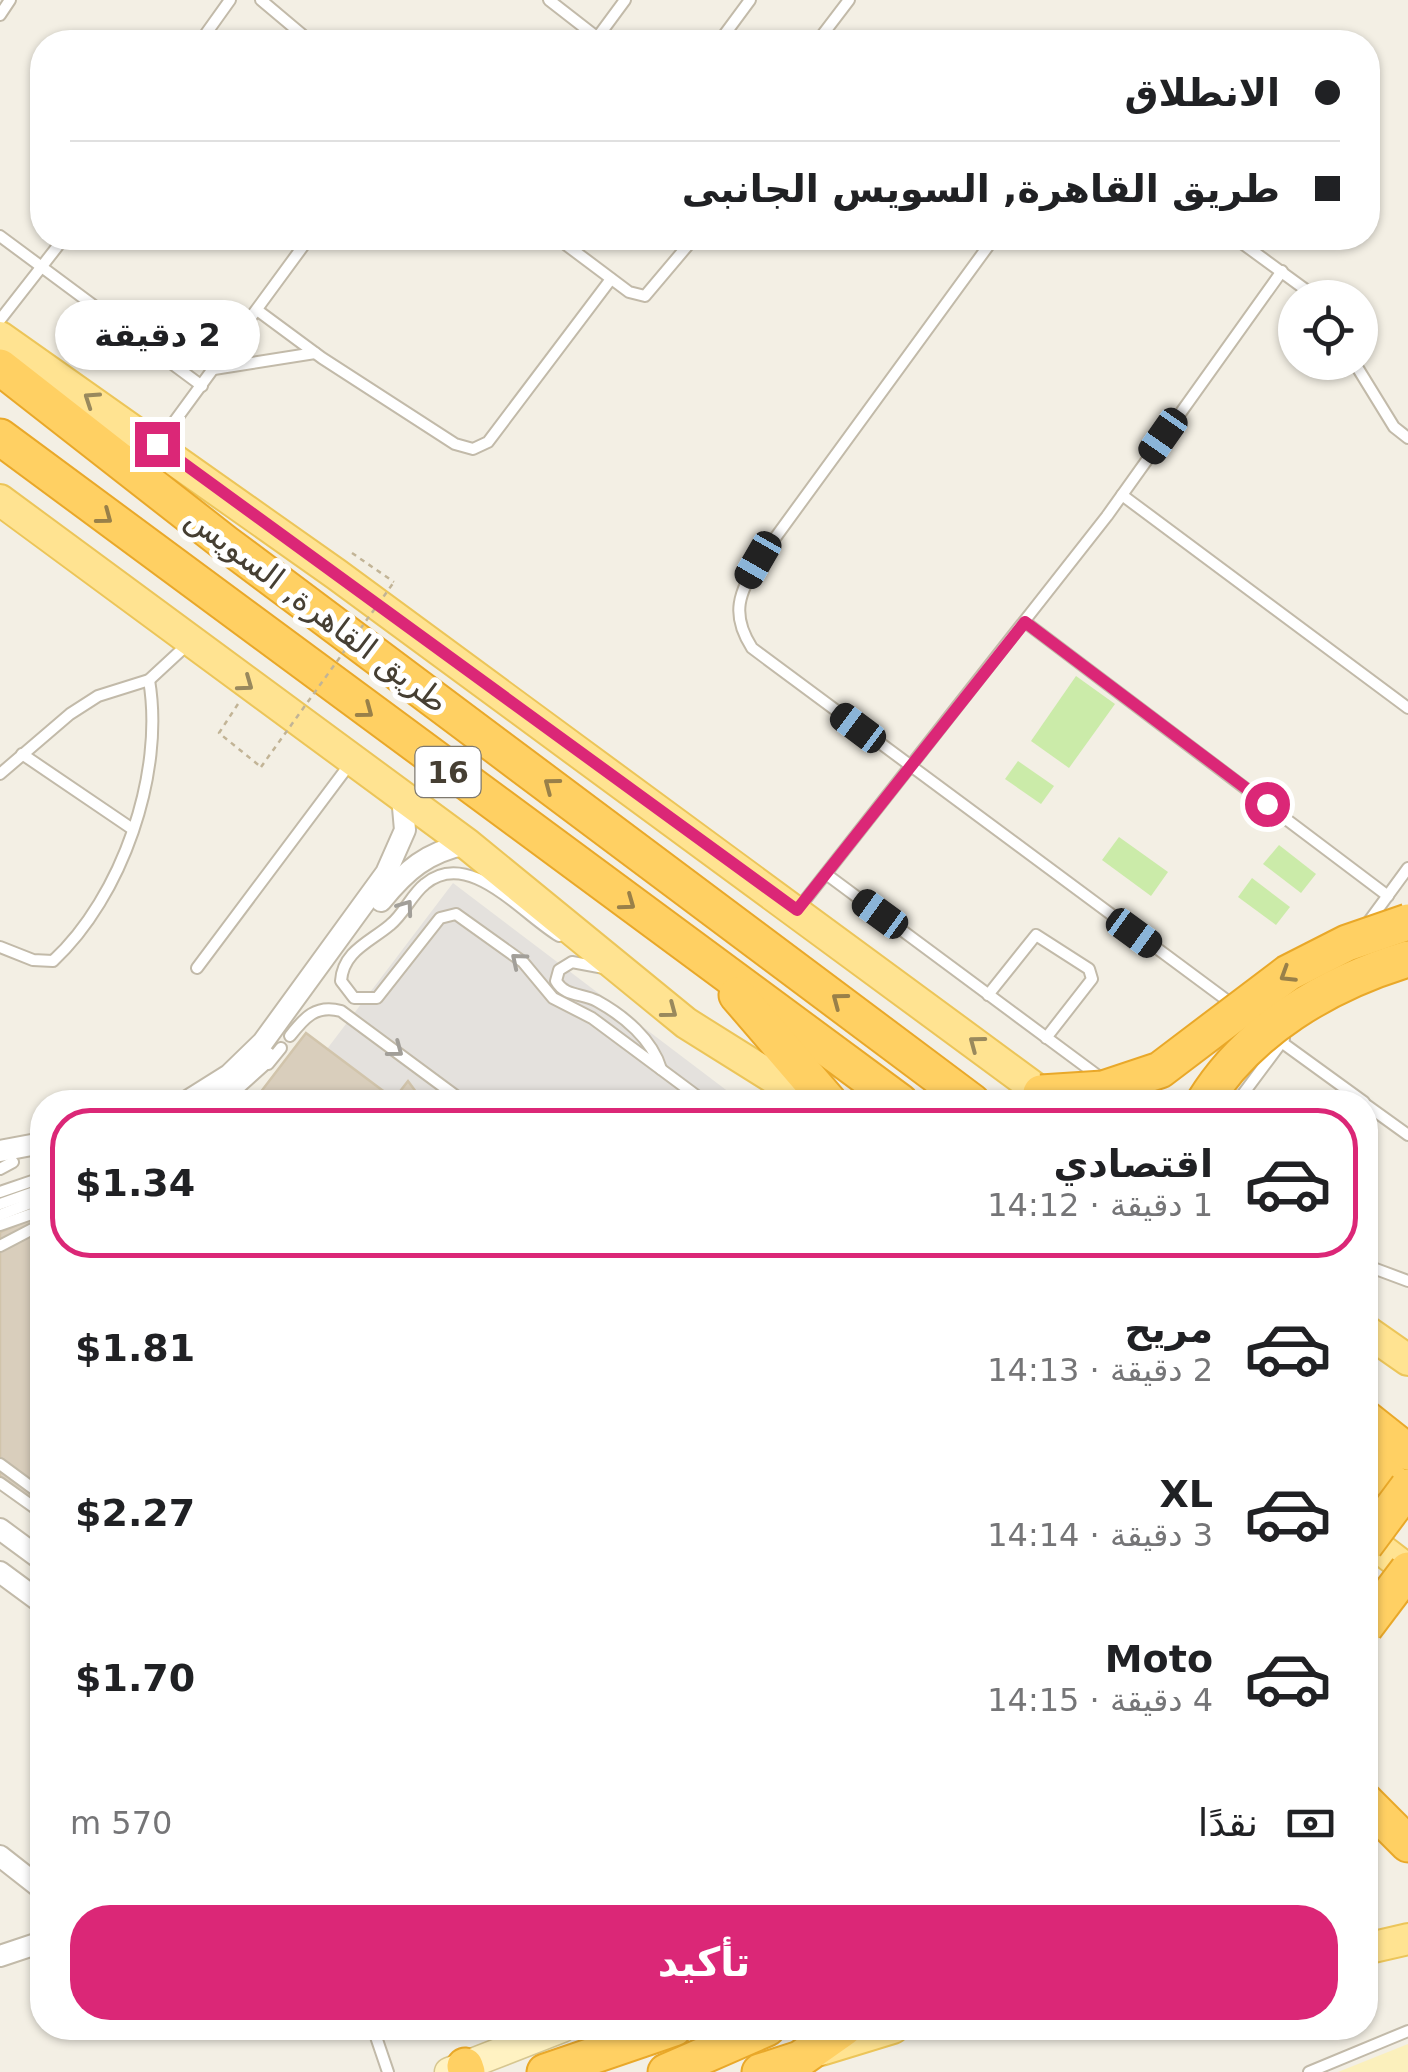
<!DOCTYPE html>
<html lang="ar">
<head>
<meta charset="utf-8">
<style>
	:root { --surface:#fff; --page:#f6f6f6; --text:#202124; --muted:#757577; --line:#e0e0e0; --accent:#db2777 }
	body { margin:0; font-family:"DejaVu Sans",Vazirmatn,sans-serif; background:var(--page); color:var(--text); direction:rtl; height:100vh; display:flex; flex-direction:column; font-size:38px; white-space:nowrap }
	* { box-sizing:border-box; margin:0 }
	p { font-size:32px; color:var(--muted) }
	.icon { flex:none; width:55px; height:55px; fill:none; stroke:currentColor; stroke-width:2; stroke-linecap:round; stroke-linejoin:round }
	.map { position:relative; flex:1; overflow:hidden; direction:ltr }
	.sheet { position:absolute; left:30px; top:1090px; width:1348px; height:950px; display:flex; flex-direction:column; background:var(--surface); border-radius:40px; box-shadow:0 2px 8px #0004; direction:rtl }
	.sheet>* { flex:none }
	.hud { position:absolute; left:30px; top:30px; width:1350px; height:220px; border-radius:40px; box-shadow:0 2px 8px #0004; direction:rtl; display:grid; align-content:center; height:220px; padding:0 40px; background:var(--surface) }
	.fabs { position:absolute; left:1278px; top:280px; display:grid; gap:20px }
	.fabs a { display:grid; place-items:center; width:100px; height:100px; border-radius:50%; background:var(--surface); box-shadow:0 2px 8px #0004; font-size:50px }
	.end { position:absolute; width:45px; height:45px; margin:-22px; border:12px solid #db2777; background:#fff; box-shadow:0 0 0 5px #fff }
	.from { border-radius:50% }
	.bubble { position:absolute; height:70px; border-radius:35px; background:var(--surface); box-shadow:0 2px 8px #0004; font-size:32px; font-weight:700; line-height:70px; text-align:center; direction:rtl }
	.car { position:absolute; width:30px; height:60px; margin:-30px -15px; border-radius:12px; box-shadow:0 0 8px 2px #0007; background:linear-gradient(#222 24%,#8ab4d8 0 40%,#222 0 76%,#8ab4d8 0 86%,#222 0) }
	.hud b { display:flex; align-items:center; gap:35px; height:95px; font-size:38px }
	.hud b+b { border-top:2px solid var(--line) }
	.hud i { width:25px; height:25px; background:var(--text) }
	ul { padding:18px 0 0; list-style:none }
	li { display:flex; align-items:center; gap:30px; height:150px; margin:0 20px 15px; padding:0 20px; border:5px solid transparent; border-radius:40px }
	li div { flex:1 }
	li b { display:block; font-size:38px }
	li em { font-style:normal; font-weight:700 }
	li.active { border-color:var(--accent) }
	li>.icon { width:90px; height:90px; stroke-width:1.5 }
	.pay { display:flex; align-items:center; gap:25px; height:110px; padding:0 40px; font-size:38px }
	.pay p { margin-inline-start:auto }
	.button { display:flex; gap:20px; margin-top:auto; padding:20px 40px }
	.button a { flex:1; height:115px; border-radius:40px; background:var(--accent); color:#fff; font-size:40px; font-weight:700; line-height:115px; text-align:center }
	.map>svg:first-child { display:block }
</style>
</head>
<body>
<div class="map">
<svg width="1408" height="2072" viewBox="0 0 1408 2072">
	<rect width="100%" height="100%" fill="#f3efe4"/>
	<g fill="#cbeba9">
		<polygon points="1076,676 1115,704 1069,768 1031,741"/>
		<polygon points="1018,761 1054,786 1041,804 1005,779"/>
		<polygon points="1119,837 1168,872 1151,896 1102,860"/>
		<polygon points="1279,845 1316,874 1301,893 1263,864"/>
		<polygon points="1252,878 1290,907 1276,925 1238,897"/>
	</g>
	<polygon fill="#fbf0bc" points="1408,2044 1408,2072 1338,2072"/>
	<polygon fill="#e4e1dd" points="453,883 742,1102 421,1102 408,1081 394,1099 327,1049"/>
	<g fill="#d9cebc" stroke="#d1c4ab" stroke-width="2.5">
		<polygon points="306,1033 394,1099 408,1081 422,1100 253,1102"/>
		<polygon points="42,1172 42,1509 0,1478 0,1232 41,1215 34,1174"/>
	</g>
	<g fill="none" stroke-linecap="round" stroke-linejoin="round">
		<defs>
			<g id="lane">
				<polyline points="261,0 311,42"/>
				<polyline points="549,0 603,42"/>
				<polyline points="0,15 10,0"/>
				<polyline points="597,38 625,0"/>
				<polyline points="200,42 230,0"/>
				<polyline points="719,42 750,0"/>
				<polyline points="817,42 849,0"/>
				<polyline points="0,236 202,386"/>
				<polyline points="557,238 629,292 645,296 694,238"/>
				<path d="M994 238 759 560C739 593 730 614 752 648L1236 1007"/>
				<polyline points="1235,238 1317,298"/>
				<polyline points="257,310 322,358 455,444 473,449 488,442 611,279"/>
				<polyline points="0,320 64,238"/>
				<polyline points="1354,362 1394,427 1408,438"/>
				<polyline points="214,369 315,353"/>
				<polyline points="158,444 309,238"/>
				<polyline points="1122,495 1408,708"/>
				<polyline points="1025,622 1388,896"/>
				<polyline points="22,754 131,828"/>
				<polyline points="0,774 70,714 98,696 149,680 189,643"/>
				<polyline points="826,874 1101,1078"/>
				<polyline points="798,909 1107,516 1282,271"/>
				<polyline points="1367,924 1408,868"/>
				<path d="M559 936C523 915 469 847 425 884 411 895 404 914 390 925 370 942 343 951 341 981L354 998H377L440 918 456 914 523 962 553 998 592 1018 705 1102"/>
				<path d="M0 947 33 960 53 961C122 897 165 773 149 680"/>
				<polyline points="197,968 352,761"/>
				<path d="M604 968 572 962 559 970 556 981C565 997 582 993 597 1001 624 1016 652 1039 661 1069"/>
				<polyline points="988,995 1036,935 1089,969 1092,979 1046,1038"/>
				<path d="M290 1036C304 1018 316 1004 341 1011L464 1102"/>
				<polyline points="1273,1036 1364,1102"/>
				<polyline points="268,1064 281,1048"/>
				<polyline points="1237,1102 1284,1039"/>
				<polyline points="1365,1104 1408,1135"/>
				<polyline points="0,1169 13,1162"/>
				<polyline points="0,1192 35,1180"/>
				<polyline points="0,1204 37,1191"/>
				<polyline points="0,1215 38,1200"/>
				<polyline points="0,1225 40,1211"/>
				<polyline points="0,1246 42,1224"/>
				<polyline points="1365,1265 1408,1281"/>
				<polyline points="0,1464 42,1495"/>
				<polyline points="0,1483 42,1513"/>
				<polyline points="373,2028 388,2072"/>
				<polyline points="1309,2072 1408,2031"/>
			</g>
			<g id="street">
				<path d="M381 901C406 870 427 852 467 844"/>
				<polyline points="186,1102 229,1075 263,1042 386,873 405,830 402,796"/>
				<polyline points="216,1102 266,1057"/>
				<polyline points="0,1151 42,1143"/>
				<polyline points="0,1529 42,1560"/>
				<polyline points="0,1572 42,1603"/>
				<polyline points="0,1856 42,1889"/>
				<polyline points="0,1956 42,1942"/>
			</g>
			<polyline id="secondary" points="449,2072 562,2028"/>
			<g id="primary">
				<polyline points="0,337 336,574 1054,1102"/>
				<polyline points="0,500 467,844 686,1023 812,1102"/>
				<polyline points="1365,1330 1408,1360"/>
				<polyline points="1365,1537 1408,1570"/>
				<polyline points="1365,1949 1408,1939"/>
				<polyline points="821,2050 893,2028"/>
			</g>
			<g id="highway">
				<polyline points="0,367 225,543 972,1102"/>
				<polyline points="0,437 900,1102"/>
				<polyline points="737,995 829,1102"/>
				<polyline points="1365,1418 1408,1452"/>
				<polyline points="1365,1462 1408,1494"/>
				<polyline points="1365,1801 1408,1844"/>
				<polyline points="465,2066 467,2072"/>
				<polyline points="545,2072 674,2028"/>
				<polyline points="666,2072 767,2028"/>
				<polyline points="760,2072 800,2059 844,2028"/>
			</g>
		</defs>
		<use href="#lane" stroke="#c2baa9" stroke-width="14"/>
		<use href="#street" stroke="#c2baa9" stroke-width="24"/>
		<use href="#secondary" stroke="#d6c690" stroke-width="31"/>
		<use href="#primary" stroke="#ecc559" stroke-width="34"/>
		<use href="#highway" stroke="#e9a829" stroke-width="39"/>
		<g stroke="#c2b496" stroke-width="2.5" stroke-dasharray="5 5" stroke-linecap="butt">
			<polyline points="352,553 394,582"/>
			<polyline points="238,704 219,733 261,767"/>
		</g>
		<use href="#lane" stroke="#fff" stroke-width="10"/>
		<use href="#street" stroke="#fff" stroke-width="20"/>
		<use href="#secondary" stroke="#fff2c2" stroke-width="28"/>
		<use href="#primary" stroke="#ffe391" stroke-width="30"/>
		<use href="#highway" stroke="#ffd063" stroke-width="35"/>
		<defs>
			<g id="highway-bridge">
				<polyline points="1041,1093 1103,1089 1160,1070 1288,973 1347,943 1408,922"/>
				<path d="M1204 1102C1248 1030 1328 983 1408 959"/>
				<polyline points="1365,1545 1408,1487"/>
				<polyline points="1365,1627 1408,1570"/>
			</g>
		</defs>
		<use href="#highway-bridge" stroke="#e9a829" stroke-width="39" stroke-linecap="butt"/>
		<polyline stroke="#c2b496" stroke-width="2.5" stroke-dasharray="5 5" stroke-linecap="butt" points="261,767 394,582"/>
		<use href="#highway-bridge" stroke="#ffd063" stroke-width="35"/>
	</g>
	<defs><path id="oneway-chevron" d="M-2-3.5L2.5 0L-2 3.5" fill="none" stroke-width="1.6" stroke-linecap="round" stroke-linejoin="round" transform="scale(2.5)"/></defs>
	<g stroke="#99895d">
		<use href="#oneway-chevron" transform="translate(91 399) rotate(-146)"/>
		<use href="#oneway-chevron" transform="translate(246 684) rotate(36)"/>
		<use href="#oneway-chevron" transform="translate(670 1011) rotate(37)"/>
		<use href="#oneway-chevron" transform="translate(976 1043) rotate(-143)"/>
	</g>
	<g stroke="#998049">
		<use href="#oneway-chevron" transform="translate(105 517) rotate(37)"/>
		<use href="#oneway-chevron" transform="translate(366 711) rotate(37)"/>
		<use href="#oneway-chevron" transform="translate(551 785) rotate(-143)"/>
		<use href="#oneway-chevron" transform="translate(628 903) rotate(36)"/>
		<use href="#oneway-chevron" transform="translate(1287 975) rotate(148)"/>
		<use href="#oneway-chevron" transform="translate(839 1000) rotate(-143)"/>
	</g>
	<g stroke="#a29f99">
		<use href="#oneway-chevron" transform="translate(406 907) rotate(-54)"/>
		<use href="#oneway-chevron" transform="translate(518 960) rotate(-140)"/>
		<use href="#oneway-chevron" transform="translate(396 1050) rotate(37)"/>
	</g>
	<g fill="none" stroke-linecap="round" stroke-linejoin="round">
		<polyline stroke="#db2777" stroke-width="12" points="157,444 797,910 1025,622 1267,804"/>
	</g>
	<g text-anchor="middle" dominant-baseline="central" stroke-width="10" stroke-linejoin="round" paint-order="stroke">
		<rect fill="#fff" stroke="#7e7970" stroke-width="2.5" x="415.5" y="747" width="65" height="50" rx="8"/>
		<g font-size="30" font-weight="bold" fill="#463f33">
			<text x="448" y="772">16</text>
		</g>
		<g font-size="32" fill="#463f33" stroke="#fff">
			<text transform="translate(317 610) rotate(37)">طريق القاهرة, السويس</text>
		</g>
	</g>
</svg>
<div class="fabs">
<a><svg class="icon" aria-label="locate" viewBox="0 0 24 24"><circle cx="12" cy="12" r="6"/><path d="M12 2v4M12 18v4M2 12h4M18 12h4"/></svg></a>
</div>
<i class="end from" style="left:1267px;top:804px"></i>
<i class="end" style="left:157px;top:444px"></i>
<div class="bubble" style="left:55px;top:300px;width:205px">2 دقيقة</div>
<i class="car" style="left:1163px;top:436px;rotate:215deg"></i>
<i class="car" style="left:758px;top:560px;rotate:210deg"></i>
<i class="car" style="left:858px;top:728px;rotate:307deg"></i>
<i class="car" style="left:880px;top:914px;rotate:306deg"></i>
<i class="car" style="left:1134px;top:933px;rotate:126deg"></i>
<div class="hud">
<b><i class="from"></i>الانطلاق</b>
<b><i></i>طريق القاهرة, السويس الجانبى</b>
</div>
<section class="sheet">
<ul>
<li class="active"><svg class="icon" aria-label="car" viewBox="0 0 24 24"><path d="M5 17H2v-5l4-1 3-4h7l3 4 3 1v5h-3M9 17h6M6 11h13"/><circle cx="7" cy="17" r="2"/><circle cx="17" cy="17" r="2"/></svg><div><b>اقتصادي</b><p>1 دقيقة · 14:12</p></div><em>$1.34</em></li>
<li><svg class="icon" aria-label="car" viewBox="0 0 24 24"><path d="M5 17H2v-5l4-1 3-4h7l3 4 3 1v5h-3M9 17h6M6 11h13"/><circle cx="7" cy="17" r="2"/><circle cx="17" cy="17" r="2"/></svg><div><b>مريح</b><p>2 دقيقة · 14:13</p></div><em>$1.81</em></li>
<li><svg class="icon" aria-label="car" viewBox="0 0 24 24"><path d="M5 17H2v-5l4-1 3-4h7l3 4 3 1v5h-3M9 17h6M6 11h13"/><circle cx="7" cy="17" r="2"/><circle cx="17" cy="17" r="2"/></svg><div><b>XL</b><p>3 دقيقة · 14:14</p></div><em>$2.27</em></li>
<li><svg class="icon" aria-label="car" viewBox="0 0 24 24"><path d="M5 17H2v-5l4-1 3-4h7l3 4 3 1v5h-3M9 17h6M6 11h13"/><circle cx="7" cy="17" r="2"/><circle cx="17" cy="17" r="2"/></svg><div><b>Moto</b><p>4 دقيقة · 14:15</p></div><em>$1.70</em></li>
</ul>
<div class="pay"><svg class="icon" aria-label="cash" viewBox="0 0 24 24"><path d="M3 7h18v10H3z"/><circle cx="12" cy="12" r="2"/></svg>نقدًا<p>570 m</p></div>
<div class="button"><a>تأكيد</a></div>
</section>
</div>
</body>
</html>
